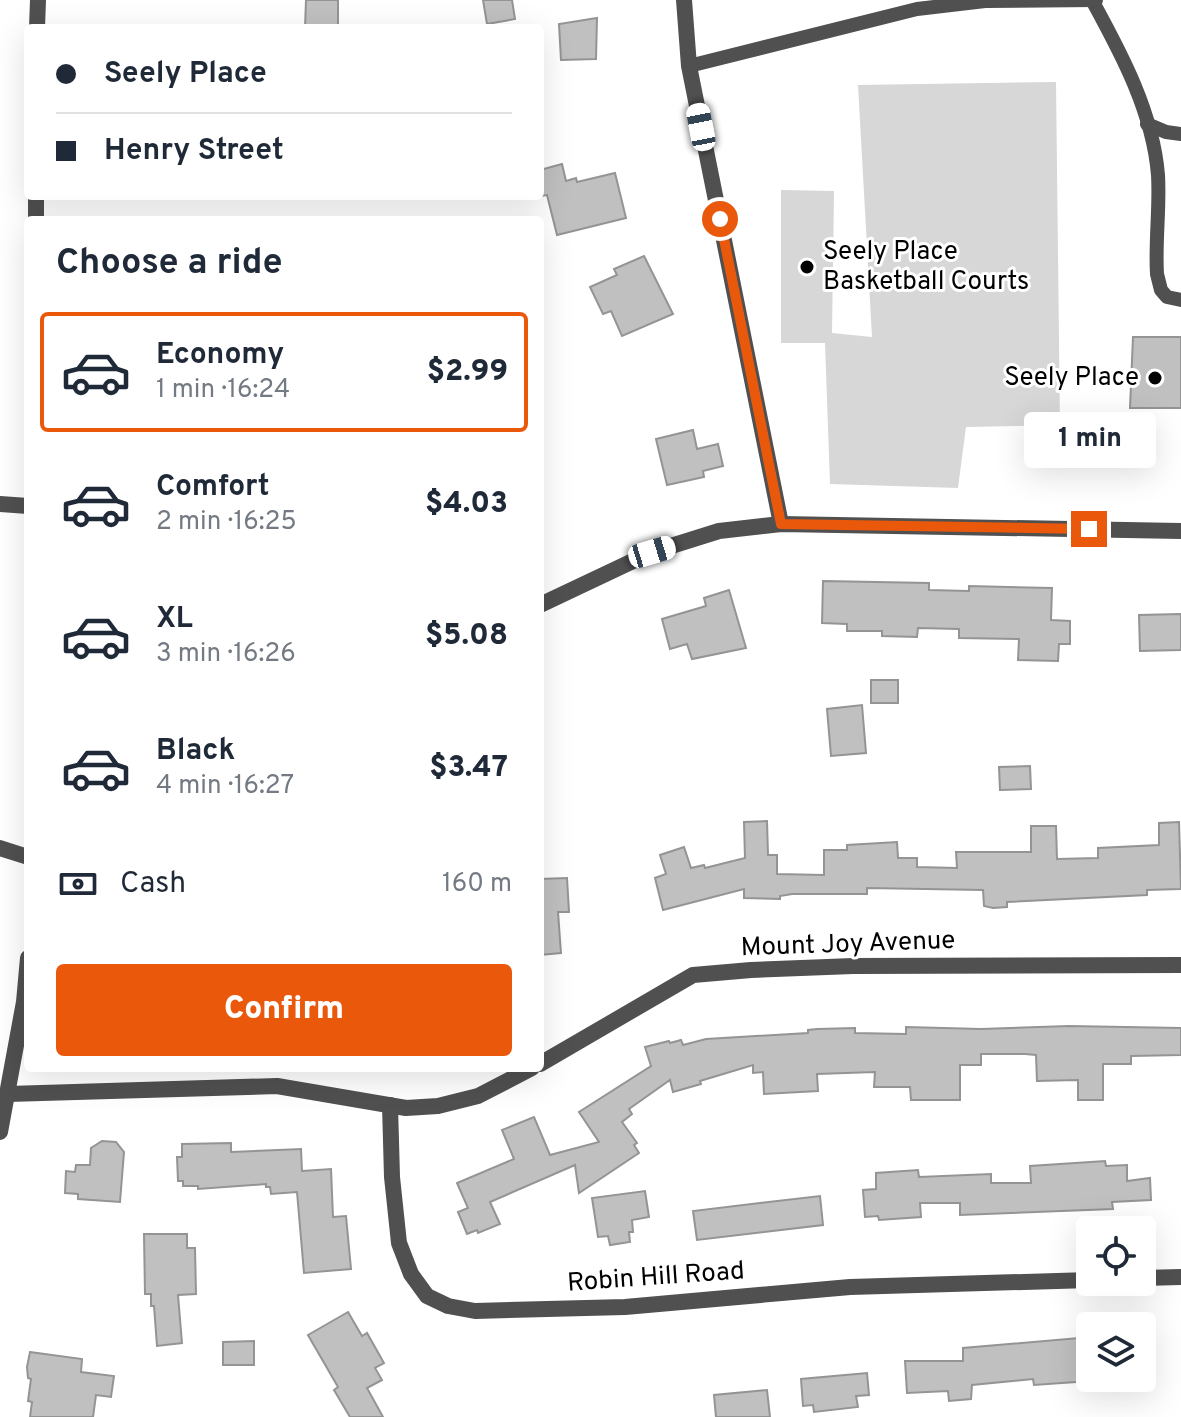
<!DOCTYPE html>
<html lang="en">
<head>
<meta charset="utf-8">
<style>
	:root { --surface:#fff; --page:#f6f6f7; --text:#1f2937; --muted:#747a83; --line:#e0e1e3; --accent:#ea580c }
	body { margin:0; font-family:Overpass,sans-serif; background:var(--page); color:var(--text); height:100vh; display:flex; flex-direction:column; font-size:30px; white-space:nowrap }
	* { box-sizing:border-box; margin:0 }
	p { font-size:26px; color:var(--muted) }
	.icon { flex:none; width:44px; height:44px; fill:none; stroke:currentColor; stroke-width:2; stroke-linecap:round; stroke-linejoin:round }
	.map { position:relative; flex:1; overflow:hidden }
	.details { position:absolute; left:24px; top:216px; width:520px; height:856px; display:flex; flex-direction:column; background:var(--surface); border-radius:8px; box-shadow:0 8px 32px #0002 }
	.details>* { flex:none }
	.banner { position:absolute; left:24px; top:24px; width:520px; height:176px; border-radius:8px; box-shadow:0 8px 32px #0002; display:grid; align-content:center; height:176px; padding:0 32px; background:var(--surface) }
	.controls { position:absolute; left:1076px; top:1216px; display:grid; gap:16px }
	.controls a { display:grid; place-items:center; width:80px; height:80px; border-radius:8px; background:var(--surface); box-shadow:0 8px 32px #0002; font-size:40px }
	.end { position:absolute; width:36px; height:36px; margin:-18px; border:10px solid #ea580c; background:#fff; box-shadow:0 0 0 4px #fff }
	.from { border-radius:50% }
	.bubble { position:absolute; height:56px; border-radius:8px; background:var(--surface); box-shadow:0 8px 32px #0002; font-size:26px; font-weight:800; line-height:56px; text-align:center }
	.car { position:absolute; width:24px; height:48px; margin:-24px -12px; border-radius:10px; box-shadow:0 0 6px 2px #0007; background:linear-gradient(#fff 24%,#345 0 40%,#fff 0 76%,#345 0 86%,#fff 0) }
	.banner b { display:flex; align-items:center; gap:28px; height:76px; font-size:30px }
	.banner b+b { border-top:2px solid var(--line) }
	.banner i { width:20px; height:20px; background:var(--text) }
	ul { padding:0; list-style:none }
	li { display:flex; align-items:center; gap:24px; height:120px; margin:0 16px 12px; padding:0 16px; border:4px solid transparent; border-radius:8px }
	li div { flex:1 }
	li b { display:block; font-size:30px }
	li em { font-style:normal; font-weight:800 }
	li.selected { border-color:var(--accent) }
	li>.icon { width:72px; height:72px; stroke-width:1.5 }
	h2 { padding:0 32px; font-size:36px; line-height:96px }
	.pay { display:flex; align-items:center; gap:20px; height:88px; padding:0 32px; font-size:30px }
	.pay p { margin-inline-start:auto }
	.action { display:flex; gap:16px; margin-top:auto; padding:16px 32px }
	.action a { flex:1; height:92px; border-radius:8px; background:var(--accent); color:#fff; font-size:32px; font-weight:800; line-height:92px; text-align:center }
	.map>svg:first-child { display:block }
</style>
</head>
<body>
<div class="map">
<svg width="1181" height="1417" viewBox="0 0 1181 1417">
	<rect width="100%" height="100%" fill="#fff"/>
	<polygon fill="#d7d7d7" points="1056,82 1060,425 966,427 958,488 830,484 825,343 781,343 781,190 834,191 832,333 872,337 858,85"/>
	<g fill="#c0c0c0" stroke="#949494" stroke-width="2">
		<polygon points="306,0 338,0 338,28 305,28"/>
		<polygon points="483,0 512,0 515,19 487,24"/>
		<polygon points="597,18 596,59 561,60 559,24"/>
		<polygon points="562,164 566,181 576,178 577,182 615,173 626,218 557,235 547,195 540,196 540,170"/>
		<polygon points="644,256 673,314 622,336 611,311 603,314 590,287 617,275 614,269"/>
		<polygon points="1133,337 1181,337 1181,408 1130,408"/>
		<polygon points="693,430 697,449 718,444 723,466 703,471 704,477 667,485 656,439"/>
		<polygon points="823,581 929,583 929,590 969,591 969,586 1052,588 1051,620 1070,621 1070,644 1059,644 1058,661 1018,660 1019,639 959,638 959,629 918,628 917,637 882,636 882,631 847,631 847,624 822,623"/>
		<polygon points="729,590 746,648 692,659 687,644 670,649 662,619 706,606 704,598"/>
		<polygon points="1181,614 1181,650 1140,651 1139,615"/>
		<rect x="871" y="680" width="27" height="23"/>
		<polygon points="862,705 866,753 831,756 827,709"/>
		<polygon points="1030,766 1031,789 1000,790 999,767"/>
		<polygon points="767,821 768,855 777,855 777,874 824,875 824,850 847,850 847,845 897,842 898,858 917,858 917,867 957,868 956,852 1031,852 1031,826 1056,826 1057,859 1098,858 1098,848 1159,845 1159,823 1179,822 1181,889 1147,890 1147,895 1007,902 1007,907 993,908 984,906 983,890 867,888 867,894 792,894 780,896 780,899 744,898 744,889 663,910 655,878 666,874 660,855 684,847 691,868 704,865 705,868 745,858 744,822"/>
		<polygon points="567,878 569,912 558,912 561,953 540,955 540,879"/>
		<polygon points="1069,1026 1181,1028 1181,1055 1131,1056 1131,1064 1103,1064 1103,1100 1078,1100 1078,1080 1037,1081 1036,1055 1025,1054 981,1054 981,1065 960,1065 960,1100 911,1100 910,1087 874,1087 875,1072 817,1074 818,1091 764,1094 763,1072 753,1073 753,1065 700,1081 701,1084 673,1092 670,1080 629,1109 632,1114 622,1122 637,1143 634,1145 639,1153 579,1193 575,1165 490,1202 500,1224 478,1233 477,1230 467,1234 458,1212 468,1208 457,1183 514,1159 502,1130 534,1117 550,1155 599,1142 579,1112 651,1066 645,1047 669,1041 670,1043 681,1040 683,1045 706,1039 808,1033 808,1030 817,1029 855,1028 855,1033 906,1034 906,1027 981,1029"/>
		<polygon points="102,1141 116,1142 124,1152 120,1202 78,1199 78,1194 65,1193 66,1171 75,1172 76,1165 90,1165 91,1148"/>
		<polygon points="231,1143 231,1152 301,1149 302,1171 331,1169 333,1217 346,1216 351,1269 304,1273 297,1192 271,1194 270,1187 266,1187 266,1184 198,1189 198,1186 183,1186 183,1181 178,1181 177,1157 182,1157 182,1144"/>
		<polygon points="1105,1161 1106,1166 1127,1165 1127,1181 1150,1178 1151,1200 1112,1202 1113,1209 960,1215 960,1203 920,1203 921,1217 879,1220 878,1216 865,1217 863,1190 876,1189 876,1173 918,1170 919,1177 991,1174 991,1183 1031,1183 1030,1166"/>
		<polygon points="645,1191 649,1217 632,1220 633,1232 629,1232 630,1242 610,1245 608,1236 598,1237 592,1198"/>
		<polygon points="820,1196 823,1225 697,1240 693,1211"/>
		<polygon points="144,1234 187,1234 187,1248 195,1248 196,1294 178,1295 182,1343 157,1346 154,1306 151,1306 151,1294 145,1294"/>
		<polygon points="348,1312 362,1336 367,1333 384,1363 375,1368 382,1380 367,1388 383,1417 350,1417 334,1390 338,1387 308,1335"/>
		<polygon points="1090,1337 1090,1381 1034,1385 1033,1379 972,1385 971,1399 949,1401 948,1391 907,1393 905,1361 963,1361 963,1348"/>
		<polygon points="254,1341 254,1365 223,1365 223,1342"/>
		<polygon points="30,1352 82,1359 81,1372 114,1376 111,1397 96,1395 93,1417 30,1417 32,1402 28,1401 31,1379 28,1378 27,1367"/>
		<polygon points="867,1373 869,1395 856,1396 858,1407 814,1412 813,1405 803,1406 801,1379"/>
		<polygon points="767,1390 770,1417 716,1417 714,1395"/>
	</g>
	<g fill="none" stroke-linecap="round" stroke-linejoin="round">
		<g stroke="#505050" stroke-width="14">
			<path d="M1093 2C1122 55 1153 113 1158 175 1160 208 1155 241 1157 274L1161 290 1167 297 1181 300"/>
			<polyline points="689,66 917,9 985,1 1096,0"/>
			<polyline points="1147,124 1166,132 1181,134"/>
		</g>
		<g stroke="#505050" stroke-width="16">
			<polyline points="684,0 689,66 781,524"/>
			<polyline points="0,504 28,506"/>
			<polyline points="540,605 652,552 719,531 781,524 1181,531"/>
			<polyline points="0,848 28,857"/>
			<polyline points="540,1064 693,975 751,970 853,966 1181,965"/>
			<polyline points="8,1094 277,1086 406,1108 438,1106 478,1096 532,1068"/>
			<polyline points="390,1105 392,1177 399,1243 411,1274 427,1296 448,1306 475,1311 625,1307 850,1287 1090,1280"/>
			<polyline points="1142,1278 1181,1277"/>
		</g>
		<g stroke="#505050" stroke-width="16">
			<polyline points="37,28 38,0"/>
			<polyline points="36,220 36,196"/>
			<polyline points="0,1132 24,1002 28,958"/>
		</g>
	</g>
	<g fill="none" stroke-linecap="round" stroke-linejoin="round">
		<polyline stroke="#ea580c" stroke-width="10" points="720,219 781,524 1089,529"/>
	</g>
	<g fill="#000" stroke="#fff" stroke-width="3">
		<circle cx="807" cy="267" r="8"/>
		<circle cx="1155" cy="378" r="8"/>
	</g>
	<g text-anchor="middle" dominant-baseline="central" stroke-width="6" stroke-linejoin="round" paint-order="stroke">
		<g font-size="26" fill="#000" stroke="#fff" text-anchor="start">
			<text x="823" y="252">Seely Place<tspan x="823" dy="30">Basketball Courts</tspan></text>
			<text x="1139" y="378" text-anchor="end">Seely Place</text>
		</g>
		<g font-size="26" fill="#000" stroke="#fff">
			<text transform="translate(848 945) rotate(-2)">Mount Joy Avenue</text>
			<text transform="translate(656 1278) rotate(-4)">Robin Hill Road</text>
		</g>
	</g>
</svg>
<div class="controls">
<a><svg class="icon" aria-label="locate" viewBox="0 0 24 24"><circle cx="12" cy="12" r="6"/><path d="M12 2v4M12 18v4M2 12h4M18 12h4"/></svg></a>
<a><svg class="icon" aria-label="layers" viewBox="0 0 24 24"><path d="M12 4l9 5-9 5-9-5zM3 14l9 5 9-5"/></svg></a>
</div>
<i class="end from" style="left:720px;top:219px"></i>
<i class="end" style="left:1089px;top:529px"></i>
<div class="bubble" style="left:1024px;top:412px;width:132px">1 min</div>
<i class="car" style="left:701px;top:127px;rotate:349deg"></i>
<i class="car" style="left:652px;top:552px;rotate:73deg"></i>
<div class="banner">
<b><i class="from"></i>Seely Place</b>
<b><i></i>Henry Street</b>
</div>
<section class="details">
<h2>Choose a ride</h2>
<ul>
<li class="selected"><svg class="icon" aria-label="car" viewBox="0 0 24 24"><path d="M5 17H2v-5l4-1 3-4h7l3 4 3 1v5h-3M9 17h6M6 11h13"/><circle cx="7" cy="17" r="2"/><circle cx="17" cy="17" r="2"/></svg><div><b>Economy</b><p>1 min · 16:24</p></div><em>$2.99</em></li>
<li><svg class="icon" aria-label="car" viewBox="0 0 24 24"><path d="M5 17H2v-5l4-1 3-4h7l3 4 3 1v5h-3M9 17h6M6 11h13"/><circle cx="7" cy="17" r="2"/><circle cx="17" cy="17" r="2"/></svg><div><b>Comfort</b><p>2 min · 16:25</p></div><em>$4.03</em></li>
<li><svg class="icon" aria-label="car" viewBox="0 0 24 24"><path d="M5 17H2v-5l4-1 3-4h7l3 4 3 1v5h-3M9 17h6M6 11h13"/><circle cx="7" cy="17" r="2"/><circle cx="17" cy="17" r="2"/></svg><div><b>XL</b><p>3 min · 16:26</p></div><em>$5.08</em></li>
<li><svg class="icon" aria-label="car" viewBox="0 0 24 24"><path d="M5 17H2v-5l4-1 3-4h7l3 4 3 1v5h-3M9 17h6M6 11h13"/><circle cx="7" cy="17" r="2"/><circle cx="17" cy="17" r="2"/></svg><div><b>Black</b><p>4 min · 16:27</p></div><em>$3.47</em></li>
</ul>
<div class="pay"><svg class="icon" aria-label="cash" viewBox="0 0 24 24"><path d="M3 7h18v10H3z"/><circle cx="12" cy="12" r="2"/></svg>Cash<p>160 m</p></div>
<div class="action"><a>Confirm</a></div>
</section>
</div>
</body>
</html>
